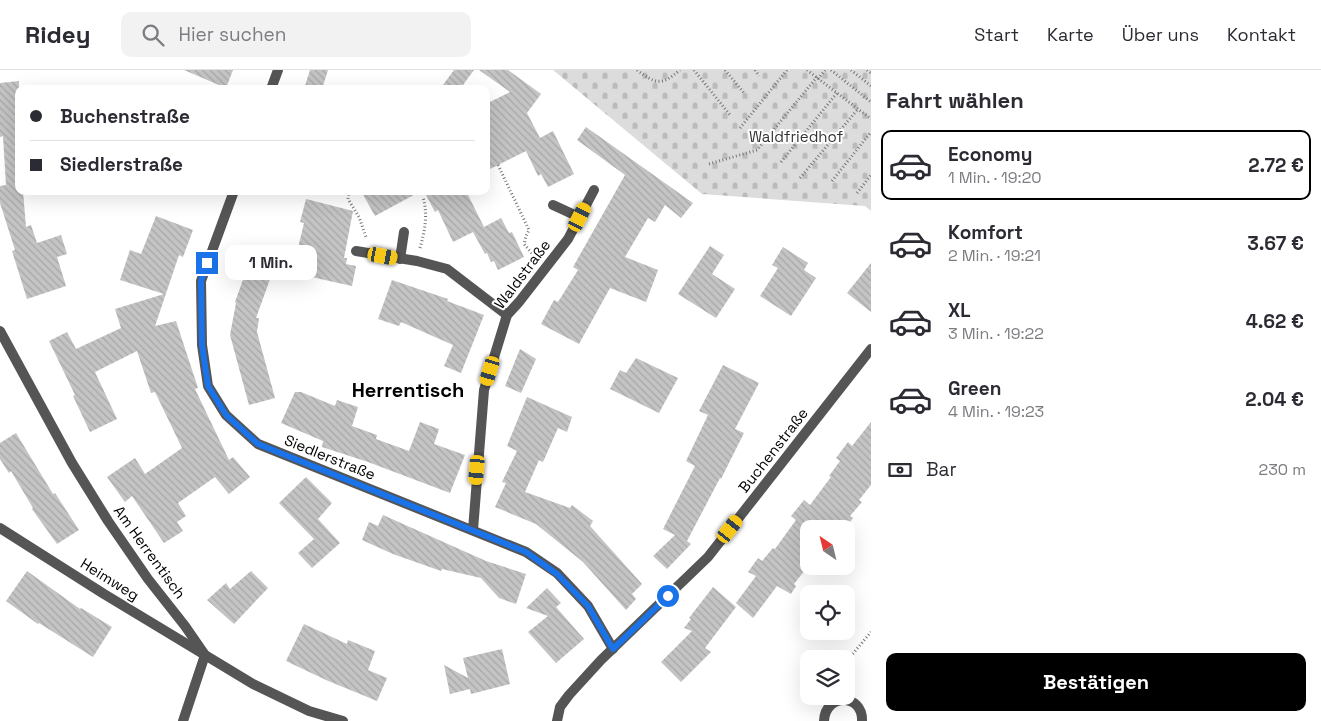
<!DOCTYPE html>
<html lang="de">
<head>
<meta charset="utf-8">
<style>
	:root { --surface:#fff; --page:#f2f2f3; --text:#2b2b33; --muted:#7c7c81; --line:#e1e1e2; --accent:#000 }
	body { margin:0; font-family:"Space Grotesk",sans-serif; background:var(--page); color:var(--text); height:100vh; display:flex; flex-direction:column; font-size:19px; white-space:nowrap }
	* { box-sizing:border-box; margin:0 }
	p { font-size:16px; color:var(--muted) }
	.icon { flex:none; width:28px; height:28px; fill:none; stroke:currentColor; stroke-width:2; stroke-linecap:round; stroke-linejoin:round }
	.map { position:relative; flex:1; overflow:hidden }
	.panel { display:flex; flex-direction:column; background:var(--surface); width:450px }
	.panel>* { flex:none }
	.guide { position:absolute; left:15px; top:15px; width:475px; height:110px; border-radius:10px; box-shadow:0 5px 20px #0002; display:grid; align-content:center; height:110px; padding:0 15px; background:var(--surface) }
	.needle { width:32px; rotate:325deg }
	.fabs { position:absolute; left:800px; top:450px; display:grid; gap:10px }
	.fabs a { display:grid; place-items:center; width:55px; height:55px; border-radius:10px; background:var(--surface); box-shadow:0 5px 20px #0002; font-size:25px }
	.end { position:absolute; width:22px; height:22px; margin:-11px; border:6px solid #1a73e8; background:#fff; box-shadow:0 0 0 2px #fff }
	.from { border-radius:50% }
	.bubble { position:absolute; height:35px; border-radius:10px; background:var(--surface); box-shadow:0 5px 20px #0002; font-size:16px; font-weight:700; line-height:35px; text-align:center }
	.car { position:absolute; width:15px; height:30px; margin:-15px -8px; border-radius:6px; box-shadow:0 0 4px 1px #0007; background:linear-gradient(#f5c518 24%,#345 0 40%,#f5c518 0 76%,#345 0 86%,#f5c518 0) }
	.guide b { display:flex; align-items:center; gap:18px; height:48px; font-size:19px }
	.guide b+b { border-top:1px solid var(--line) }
	.guide i { width:12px; height:12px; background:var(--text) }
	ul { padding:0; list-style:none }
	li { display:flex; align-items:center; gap:15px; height:70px; margin:0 10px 8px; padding:0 5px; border:2px solid transparent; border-radius:10px }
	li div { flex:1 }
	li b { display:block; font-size:19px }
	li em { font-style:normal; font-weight:700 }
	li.selected { border-color:var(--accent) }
	li>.icon { width:45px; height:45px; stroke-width:1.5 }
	h2 { padding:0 15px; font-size:22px; line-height:60px }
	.pay { display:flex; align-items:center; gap:12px; height:55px; padding:0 15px; font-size:19px }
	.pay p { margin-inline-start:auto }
	.cta { display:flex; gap:10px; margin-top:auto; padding:10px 15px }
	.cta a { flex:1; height:58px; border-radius:10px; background:var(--accent); color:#fff; font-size:20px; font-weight:700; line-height:58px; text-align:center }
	header { display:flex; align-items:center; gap:30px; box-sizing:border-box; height:70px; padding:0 25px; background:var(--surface); border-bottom:1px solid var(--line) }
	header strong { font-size:24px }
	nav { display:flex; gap:28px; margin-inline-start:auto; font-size:18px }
	.search { width:350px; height:45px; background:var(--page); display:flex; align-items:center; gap:12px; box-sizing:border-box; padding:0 18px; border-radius:10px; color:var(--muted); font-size:19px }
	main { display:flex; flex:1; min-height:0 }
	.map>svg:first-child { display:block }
</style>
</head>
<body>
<header>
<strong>Ridey</strong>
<div class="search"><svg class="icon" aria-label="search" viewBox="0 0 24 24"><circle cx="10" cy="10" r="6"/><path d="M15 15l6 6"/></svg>Hier suchen</div>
<nav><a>Start</a><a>Karte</a><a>Über uns</a><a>Kontakt</a></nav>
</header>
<main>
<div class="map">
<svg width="871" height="651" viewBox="0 0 871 651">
	<defs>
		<pattern id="cemetery-stones" width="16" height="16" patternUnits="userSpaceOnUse" patternTransform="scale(1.25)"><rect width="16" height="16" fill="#dcdcdc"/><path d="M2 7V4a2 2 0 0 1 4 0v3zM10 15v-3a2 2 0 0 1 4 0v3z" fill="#bbb"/></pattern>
		<pattern id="building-back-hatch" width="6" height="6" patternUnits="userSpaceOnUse" patternTransform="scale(1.25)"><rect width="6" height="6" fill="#c4c4c4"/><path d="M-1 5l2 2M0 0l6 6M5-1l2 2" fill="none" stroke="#a7a7a7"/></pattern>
	</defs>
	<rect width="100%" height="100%" fill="#fff"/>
	<polygon fill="url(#cemetery-stones)" points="553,0 871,0 871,141 865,136 702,124"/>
	<g fill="url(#building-back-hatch)">
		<polygon points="184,0 233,0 226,18"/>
		<polygon points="310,0 328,0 322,19 304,19"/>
		<polygon points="454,0 474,0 460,19 440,19"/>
		<polygon points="479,0 508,0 541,24 527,43 540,68 553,61 574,104 548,117 541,104 538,106 526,81 486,101 486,34 510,22"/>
		<polygon points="19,11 19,121 23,121 26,157 31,155 37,173 61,165 67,184 57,187 66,216 27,229 12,181 15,180 0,133 0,116 6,115 3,66 0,67 0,13"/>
		<polygon points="586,57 693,133 681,148 665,135 655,152 648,148 625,187 658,200 646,232 610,218 579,274 541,254 554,230 558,232 578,200 573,197 625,105 577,70"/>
		<polygon points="361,121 421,121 375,146"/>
		<polygon points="424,121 466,121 484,157 501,148 509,163 512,162 524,187 498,200 494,191 491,192 487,183 485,184 473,162 453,172 438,140 435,142"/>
		<polygon points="306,129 353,141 344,188 347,188 346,194 356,196 352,216 307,206 313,181 298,178 304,153 300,152"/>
		<polygon points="156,146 193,160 183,187 179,185 155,256 176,251 198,318 195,319 229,390 233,387 250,407 229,424 215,407 178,433 186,446 177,452 183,461 164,473 132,426 125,432 107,407 135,388 145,404 182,378 155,322 151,323 137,281 95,302 117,349 90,362 73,326 75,325 49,271 67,262 76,279 121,258 115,239 164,224 120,210 130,180 141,184"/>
		<polygon points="710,176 724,185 712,204 735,219 716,248 678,224"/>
		<polygon points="783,177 808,193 804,200 816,208 791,246 760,226 778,198 772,195"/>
		<polygon points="254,179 278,187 256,248 259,248 257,262 275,328 249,335 230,265 236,233 235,232"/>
		<polygon points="871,193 871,242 847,223"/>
		<polygon points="392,210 448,229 447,231 484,245 461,303 444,296 453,275 401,252 399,256 378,249"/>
		<polygon points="520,279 536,289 521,323 505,316"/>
		<polygon points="636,288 678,308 659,343 610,319 620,300 626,303"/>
		<polygon points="723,295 759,313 735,359 744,363 721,409 720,408 687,471 691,474 667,499 653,486 675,465 663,459 695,396 686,391 708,345 699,341"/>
		<polygon points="295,322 301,322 335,336 337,330 358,337 352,356 377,365 376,369 409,381 420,352 439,359 434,374 465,385 450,423 368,392 322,377 323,371 281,353"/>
		<polygon points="527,327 572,347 567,362 558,358 543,392 539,390 525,422 570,438 572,435 593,451 590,456 642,514 632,524 636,529 626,540 583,492 536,454 495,437 506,413 502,412 517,381 507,376"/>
		<polygon points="871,352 871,415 859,430 862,432 850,446 853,448 845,459 809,459 809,495 794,514 796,516 791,524 777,516 753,548 736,533 756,506 748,502 758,488 762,491 773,478 775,479 796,450 791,446 804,430 810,435 831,407 829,406 840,391 836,388 848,372 852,376"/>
		<polygon points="16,363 53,424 55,423 79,460 57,474 32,439 33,438 11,401 9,403 0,389 0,373"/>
		<polygon points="306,407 332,433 318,449 340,473 312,498 298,483 314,469 279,433"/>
		<polygon points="383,445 486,491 526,504 516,534 499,528 481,508 442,499 441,501 393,484 362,470 369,452 378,456"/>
		<polygon points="27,501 80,539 81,538 112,557 93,587 39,553 38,554 6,531"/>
		<polygon points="251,501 268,518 234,554 207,530 226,513 230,519"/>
		<polygon points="713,517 736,537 705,578 711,582 681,612 661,592 692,561 684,558 691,549 689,548"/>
		<polygon points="547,518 561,533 556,537 584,569 556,593 528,562 548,546 526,538"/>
		<polygon points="304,554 347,574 348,570 375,581 368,600 387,608 377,631 326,610 286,591"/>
		<polygon points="502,579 510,614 471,624 470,619 450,624 444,595 468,608 463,588"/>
	</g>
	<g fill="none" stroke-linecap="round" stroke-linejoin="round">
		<g stroke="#777" stroke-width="3" stroke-dasharray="1 2.5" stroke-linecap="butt">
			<path d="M637 0C656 14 661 16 680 0"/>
			<polyline points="694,0 730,45"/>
			<polyline points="725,0 744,23"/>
			<polyline points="755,0 759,6"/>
			<polyline points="807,0 871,49"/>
			<polyline points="831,0 871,32"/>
			<polyline points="851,0 871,16"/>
			<polyline points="867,0 871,3"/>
			<polyline points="818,9 825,0"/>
			<polyline points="478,19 479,18"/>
			<polyline points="740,58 787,0"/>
			<polyline points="781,92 837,23"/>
			<polyline points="709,94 757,80 817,7"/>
			<polyline points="498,95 529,160 526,166 524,174 535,187"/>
			<polyline points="800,108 858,39"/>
			<polyline points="832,111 871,62"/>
			<polyline points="349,121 348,129 359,147 366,167"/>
			<polyline points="857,123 871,105"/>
			<path d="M420 178C425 160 428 145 423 127"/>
			<polyline points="846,592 871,562"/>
		</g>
		<g stroke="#555" stroke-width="10">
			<polyline points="271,19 278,0"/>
			<polyline points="234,121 201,211 202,275 208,316 226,345 258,374 526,482 557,503 588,536 613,579"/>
			<polyline points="553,135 579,147"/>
			<polyline points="356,181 417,191 447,199 507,245"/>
			<polyline points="400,189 404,162"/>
			<polyline points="0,261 72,393 108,451 148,509 185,556 205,585 253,614 309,641 343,651"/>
			<polyline points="0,458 104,524 205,585 183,651"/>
			<polyline points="473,460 484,320 507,245 519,232 568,169 594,120"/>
			<polyline points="557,651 560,637 569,625 601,590 708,487 871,279"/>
			<path d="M824 651C825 623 863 623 862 651"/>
		</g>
	</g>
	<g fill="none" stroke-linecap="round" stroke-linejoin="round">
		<polyline stroke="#1a73e8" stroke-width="6" points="207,193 201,211 202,275 208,316 226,345 258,374 526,482 557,504 588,536 613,579 668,526"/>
	</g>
	<g text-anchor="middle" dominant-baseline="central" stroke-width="4" stroke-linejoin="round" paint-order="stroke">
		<g font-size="15" fill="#333" stroke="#fff">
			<text x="796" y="66">Waldfriedhof</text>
		</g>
		<g font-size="15" fill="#000" stroke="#fff">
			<text transform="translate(522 204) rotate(-53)">Waldstraße</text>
			<text transform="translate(773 380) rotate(-52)">Buchenstraße</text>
			<text transform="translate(330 387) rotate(22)">Siedlerstraße</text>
			<text transform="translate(150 482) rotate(54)">Am Herrentisch</text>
			<text transform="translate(110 509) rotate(32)">Heimweg</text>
		</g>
		<g font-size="20" font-weight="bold" fill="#000" stroke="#fff">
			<text x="408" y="320">Herrentisch</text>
		</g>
	</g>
</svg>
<div class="fabs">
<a><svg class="needle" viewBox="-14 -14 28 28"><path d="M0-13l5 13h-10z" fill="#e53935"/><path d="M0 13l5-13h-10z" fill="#7c7c81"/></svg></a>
<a><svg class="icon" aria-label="locate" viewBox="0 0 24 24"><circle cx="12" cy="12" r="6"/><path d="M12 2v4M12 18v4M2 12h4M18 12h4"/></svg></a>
<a><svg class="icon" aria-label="layers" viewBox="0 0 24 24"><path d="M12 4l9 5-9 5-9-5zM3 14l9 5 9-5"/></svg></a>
</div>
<i class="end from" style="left:668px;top:526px"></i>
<i class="end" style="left:207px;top:193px"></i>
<div class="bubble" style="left:225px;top:175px;width:92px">1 Min.</div>
<i class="car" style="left:580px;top:147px;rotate:27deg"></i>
<i class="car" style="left:383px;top:186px;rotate:100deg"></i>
<i class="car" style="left:490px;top:301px;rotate:197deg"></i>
<i class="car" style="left:477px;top:400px;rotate:185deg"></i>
<i class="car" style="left:730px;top:459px;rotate:38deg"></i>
<div class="guide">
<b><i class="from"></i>Buchenstraße</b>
<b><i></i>Siedlerstraße</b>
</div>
</div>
<section class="panel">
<h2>Fahrt wählen</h2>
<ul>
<li class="selected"><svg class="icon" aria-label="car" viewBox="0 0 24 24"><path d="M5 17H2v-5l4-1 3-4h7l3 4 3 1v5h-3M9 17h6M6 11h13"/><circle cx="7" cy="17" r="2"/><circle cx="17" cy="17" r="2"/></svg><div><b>Economy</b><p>1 Min. · 19:20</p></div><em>2.72 €</em></li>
<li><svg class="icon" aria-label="car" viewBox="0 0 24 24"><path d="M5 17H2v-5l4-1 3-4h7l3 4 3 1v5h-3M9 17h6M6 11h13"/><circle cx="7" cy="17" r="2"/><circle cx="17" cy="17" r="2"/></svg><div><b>Komfort</b><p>2 Min. · 19:21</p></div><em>3.67 €</em></li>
<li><svg class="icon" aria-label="car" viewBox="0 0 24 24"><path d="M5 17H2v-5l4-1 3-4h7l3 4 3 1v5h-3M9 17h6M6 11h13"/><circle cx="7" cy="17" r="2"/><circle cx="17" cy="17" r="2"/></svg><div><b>XL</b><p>3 Min. · 19:22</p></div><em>4.62 €</em></li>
<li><svg class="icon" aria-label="car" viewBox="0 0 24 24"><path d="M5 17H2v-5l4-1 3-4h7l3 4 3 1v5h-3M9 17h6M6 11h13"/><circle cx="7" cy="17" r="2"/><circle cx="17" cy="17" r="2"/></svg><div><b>Green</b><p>4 Min. · 19:23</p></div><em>2.04 €</em></li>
</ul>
<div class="pay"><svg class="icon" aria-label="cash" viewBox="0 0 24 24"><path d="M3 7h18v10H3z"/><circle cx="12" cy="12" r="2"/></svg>Bar<p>230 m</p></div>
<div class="cta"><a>Bestätigen</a></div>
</section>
</main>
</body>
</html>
